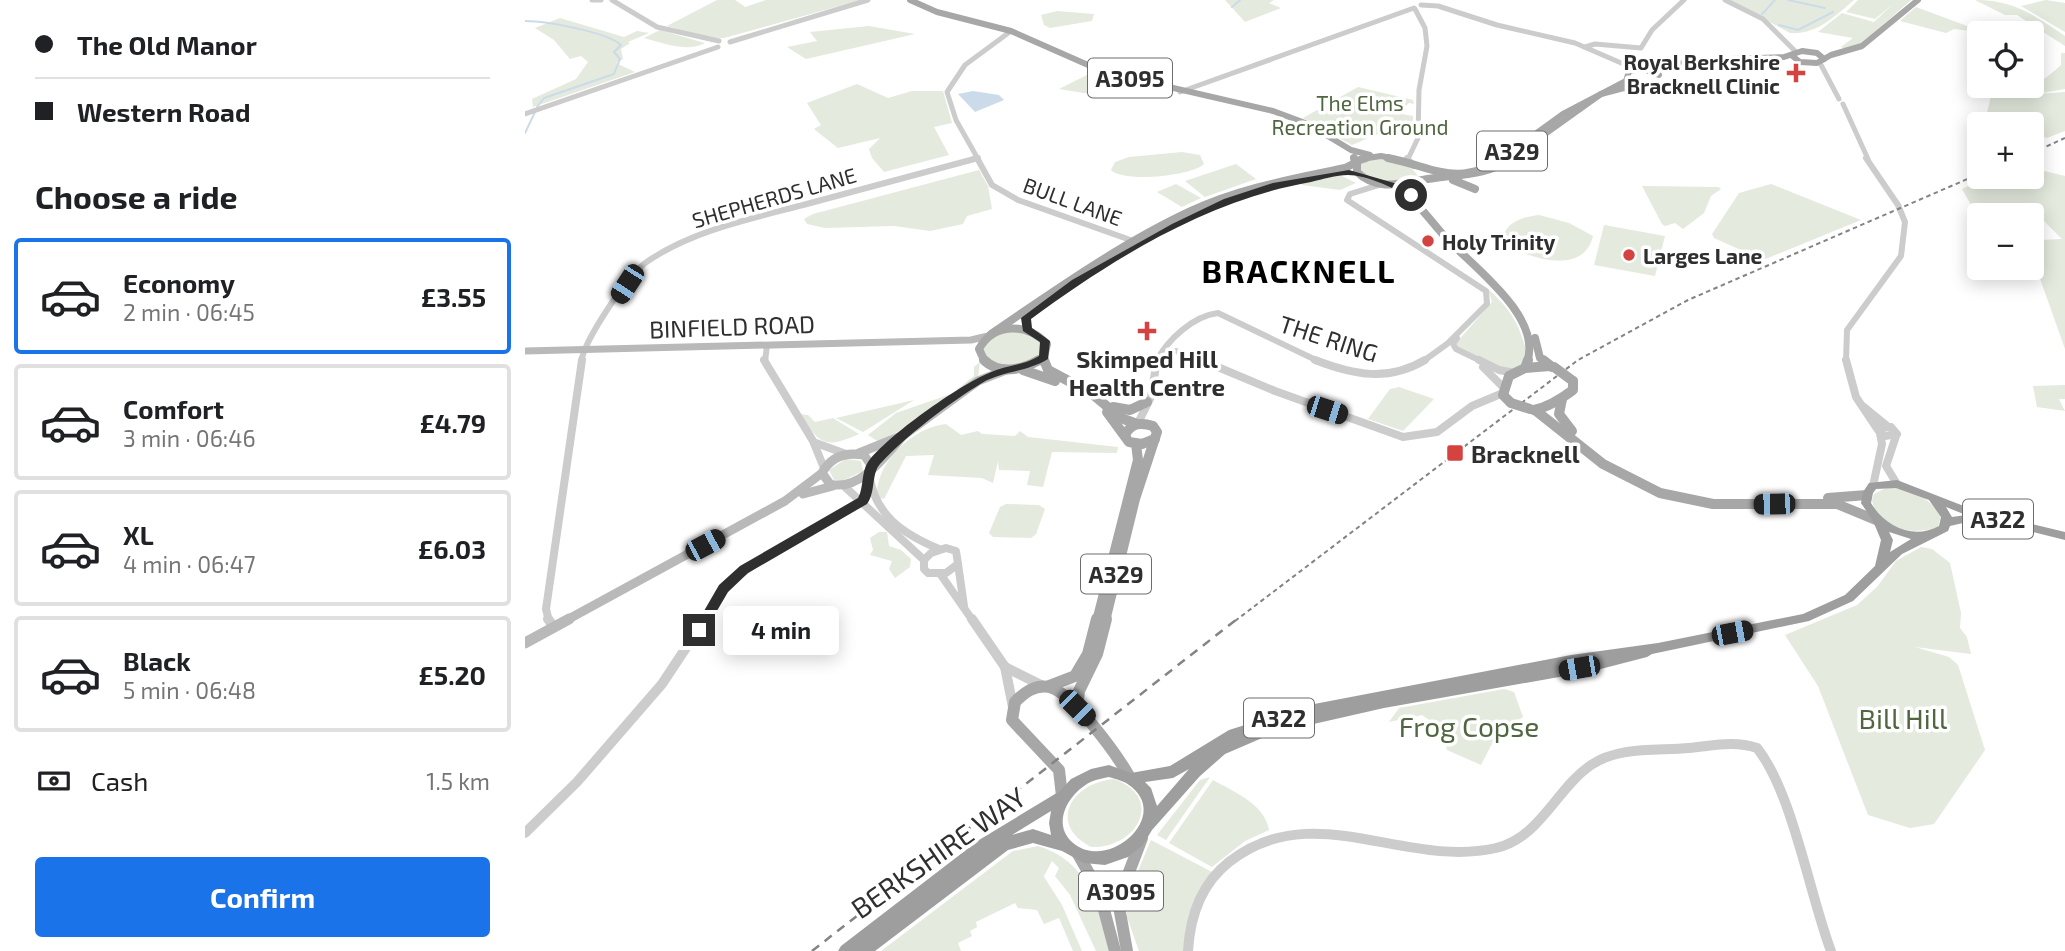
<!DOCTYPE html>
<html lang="en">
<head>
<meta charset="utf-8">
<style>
	:root { --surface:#fff; --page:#f6f6f6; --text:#202124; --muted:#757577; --line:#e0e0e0; --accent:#1a73e8 }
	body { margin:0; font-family:"Exo 2",sans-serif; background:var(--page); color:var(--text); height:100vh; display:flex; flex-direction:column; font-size:26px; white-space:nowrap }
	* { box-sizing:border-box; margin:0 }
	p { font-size:23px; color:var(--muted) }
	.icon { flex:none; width:38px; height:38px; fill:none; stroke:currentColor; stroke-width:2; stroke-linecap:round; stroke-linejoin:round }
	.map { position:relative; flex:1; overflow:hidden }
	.sheet { display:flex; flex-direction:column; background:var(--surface); width:525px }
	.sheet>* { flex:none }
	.banner { display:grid; align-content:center; height:154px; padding:0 35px; background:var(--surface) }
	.buttons { position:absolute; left:1442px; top:21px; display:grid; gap:14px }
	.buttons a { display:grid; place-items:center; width:77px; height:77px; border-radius:7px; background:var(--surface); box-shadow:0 4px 18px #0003; font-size:35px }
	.end { position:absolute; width:32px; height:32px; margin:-16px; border:9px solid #2f2f2f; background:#fff; box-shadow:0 0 0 4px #fff }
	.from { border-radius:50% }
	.bubble { position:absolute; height:49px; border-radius:7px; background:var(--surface); box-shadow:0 4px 18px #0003; font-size:23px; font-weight:700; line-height:49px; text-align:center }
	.car { position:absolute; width:21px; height:42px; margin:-21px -10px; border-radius:9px; box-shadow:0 0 5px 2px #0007; background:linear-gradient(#222 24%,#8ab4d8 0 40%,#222 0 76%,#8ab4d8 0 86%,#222 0) }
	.banner b { display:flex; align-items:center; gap:24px; height:66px; font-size:26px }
	.banner b+b { border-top:2px solid var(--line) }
	.banner i { width:18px; height:18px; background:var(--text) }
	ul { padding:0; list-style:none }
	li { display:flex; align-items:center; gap:21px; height:116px; margin:0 14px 10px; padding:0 21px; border:4px solid var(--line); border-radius:7px }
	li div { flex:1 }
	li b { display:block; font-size:26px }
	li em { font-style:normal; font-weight:700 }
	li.selected { border-color:var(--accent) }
	li>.icon { width:63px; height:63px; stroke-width:1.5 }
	h2 { padding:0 35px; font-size:32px; line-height:84px }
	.pay { display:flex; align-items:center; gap:18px; height:77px; padding:0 35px; font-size:26px }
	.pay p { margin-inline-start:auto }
	.cta { display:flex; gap:14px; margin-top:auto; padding:14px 35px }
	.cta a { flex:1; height:80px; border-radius:7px; background:var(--accent); color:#fff; font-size:28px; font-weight:700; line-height:80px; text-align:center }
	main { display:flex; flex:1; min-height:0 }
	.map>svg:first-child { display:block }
</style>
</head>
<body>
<main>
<section class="sheet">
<div class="banner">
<b><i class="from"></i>The Old Manor</b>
<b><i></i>Western Road</b>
</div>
<h2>Choose a ride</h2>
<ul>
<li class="selected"><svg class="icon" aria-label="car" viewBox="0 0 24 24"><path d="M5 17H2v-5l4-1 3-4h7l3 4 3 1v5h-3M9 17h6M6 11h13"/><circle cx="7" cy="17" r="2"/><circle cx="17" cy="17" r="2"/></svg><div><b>Economy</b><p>2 min · 06:45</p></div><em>£3.55</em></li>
<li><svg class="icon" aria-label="car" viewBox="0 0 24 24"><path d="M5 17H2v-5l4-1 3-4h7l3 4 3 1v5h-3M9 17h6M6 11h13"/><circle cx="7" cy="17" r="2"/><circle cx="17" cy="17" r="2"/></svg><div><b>Comfort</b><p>3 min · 06:46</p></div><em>£4.79</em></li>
<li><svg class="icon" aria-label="car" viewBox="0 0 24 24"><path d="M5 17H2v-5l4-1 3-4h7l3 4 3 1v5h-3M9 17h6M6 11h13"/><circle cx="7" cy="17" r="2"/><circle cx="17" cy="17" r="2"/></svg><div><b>XL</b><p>4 min · 06:47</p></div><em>£6.03</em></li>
<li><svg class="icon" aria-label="car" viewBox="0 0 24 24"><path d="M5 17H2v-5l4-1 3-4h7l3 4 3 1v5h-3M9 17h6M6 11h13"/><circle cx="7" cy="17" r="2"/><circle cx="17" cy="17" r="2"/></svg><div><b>Black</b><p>5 min · 06:48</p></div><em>£5.20</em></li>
</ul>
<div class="pay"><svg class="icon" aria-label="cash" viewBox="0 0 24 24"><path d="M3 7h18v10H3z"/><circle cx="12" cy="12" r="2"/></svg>Cash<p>1.5 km</p></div>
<div class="cta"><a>Confirm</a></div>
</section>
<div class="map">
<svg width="1540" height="951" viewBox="0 0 1540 951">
	<rect width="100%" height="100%" fill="#fff"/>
	<g fill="#e4eade">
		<polygon points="192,0 210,0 220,7 241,0 336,0 199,38 187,39 142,26"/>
		<polygon points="700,0 749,0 744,3 756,8 720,22"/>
		<path d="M1204 0H1329C1310 16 1292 35 1265 33Z"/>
		<polygon points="1333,0 1386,0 1336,44 1321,49 1316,47 1328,38 1293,32 1317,13 1349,22 1368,4 1350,19 1321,12"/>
		<path d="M1450 0C1489 0 1509 15 1540 36V46L1492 15H1480Z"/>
		<polygon points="1521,0 1540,3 1540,32 1496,6"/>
		<polygon points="1391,7 1461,33 1429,29 1421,33 1375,21"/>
		<polygon points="532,11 569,14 567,21 525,28 519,25 516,15"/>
		<polygon points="35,18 99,37 112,31 124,33 103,42 105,43 96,49 98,59 91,63 110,72 8,107 7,99 51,79 63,62 56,56 45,59 29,40 10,28"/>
		<polygon points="344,26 390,34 281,59 262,47 292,41 285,32"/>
		<path d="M135 30 180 43C162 53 139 43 119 38Z"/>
		<path d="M1536 53H1540V89L1511 94 1540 92V131L1522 138 1507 132V124H1488L1461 117 1467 92C1494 97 1517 83 1536 65Z"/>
		<polygon points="570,71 603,81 571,95 534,89"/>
		<polygon points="332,84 363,98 387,91 418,91 427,123 409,127 424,155 359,172 347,158 344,149 355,138 313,148 289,129 296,125 282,103"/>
		<polygon points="833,87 888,100 889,104 884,103 872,113 888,116 888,122 881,122 827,145 778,118"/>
		<path d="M657 152 675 155 679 164C667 176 598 183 586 170L590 162 604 157Z"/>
		<path d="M845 158C861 160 887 161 893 177 875 182 849 186 835 169L836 163Z"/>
		<polygon points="711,164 731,179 680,197 660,181"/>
		<polygon points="1507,168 1540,176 1540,349 1513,273 1504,268 1507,268 1507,245 1515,240 1537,239 1516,218 1507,218 1507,215 1473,215 1449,210 1437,189 1463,177 1507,177"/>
		<polygon points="454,170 463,186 467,209 442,216 438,224 405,231 369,226 300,228 282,224 279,219 288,214"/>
		<polygon points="815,175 831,183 815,190 777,185 776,183"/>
		<polygon points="651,184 676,198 657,207 632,192"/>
		<polygon points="1246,184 1336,220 1238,260 1189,238 1187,234 1214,193"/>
		<polygon points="1117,186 1193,187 1196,189 1186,196 1179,213 1158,229 1150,223 1140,226 1137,224"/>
		<path d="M1014 215 1044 223 1068 236C1059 275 1007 259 983 246L978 237C983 221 998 217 1014 215Z"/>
		<polygon points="1079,225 1140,236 1130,276 1069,265"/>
		<path d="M963 289C987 311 994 323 1002 354 997 364 993 368 982 370L932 347V342L967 302Z"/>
		<path d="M489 330C502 330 513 334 519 346L517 355C501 371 464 377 457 349 463 335 476 331 489 330Z"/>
		<polygon points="455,362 453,378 382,427 354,442 343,435 371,413 426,394 449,376 449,367"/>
		<polygon points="1540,385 1540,399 1534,399 1540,411 1512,407 1508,386"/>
		<polygon points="874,387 909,399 878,431 843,419 865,389"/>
		<polygon points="389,400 338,432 311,418"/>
		<path d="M275 414 283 415 290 422 308 418 334 434C300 449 295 445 275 414Z"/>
		<path d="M421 424 436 435 453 431 457 434 490 436 495 431 503 437 593 447 592 453 527 452 518 487 502 485 505 471 474 470 473 461 468 483 457 478 403 475 409 455 381 456 359 499 355 498 352 493C353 460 389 427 421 424Z"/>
		<polygon points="321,459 336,461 338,471 317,481 309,480 304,470"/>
		<path d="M1363 487C1385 487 1404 498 1416 515L1413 527C1390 536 1352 530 1347 500L1349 494Z"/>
		<polygon points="481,504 514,505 520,509 511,534 506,538 468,537 464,533 475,507"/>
		<polygon points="354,532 362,532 364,546 376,550 386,559 385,567 370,578 364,569 367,561 345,555 348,550 345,538"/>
		<polygon points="1396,547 1407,549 1425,563 1436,613 1435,628 1442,637 1446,654 1390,647 1424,657 1433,665 1460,750 1409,824 1385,828 1343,815 1293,686 1260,635 1332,605 1352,587 1371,561"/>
		<polygon points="979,689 989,692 998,717 972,734 956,765 922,750 916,728 897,715 864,722 874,708"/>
		<polygon points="685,777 641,840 632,835 675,780"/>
		<path d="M589 779C641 798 611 849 566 847 522 824 546 783 589 779Z"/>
		<path d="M688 780C709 792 740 804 744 830L720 841 687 867 644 843Z"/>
		<polygon points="626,840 687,872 660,951 614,951 602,917 602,897"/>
		<path d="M513 846C561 860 577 906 585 951H571L545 895 530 876 534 868 527 861 519 876 516 872 537 905 557 951H548L534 918 519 924 512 910 493 908 490 903 451 922 452 927 445 931 447 936 433 943 436 951H356L488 851Z"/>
	</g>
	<polygon fill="#ccdbe9" points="448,91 474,95 479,100 450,112 433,94"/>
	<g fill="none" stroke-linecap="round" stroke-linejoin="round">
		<g stroke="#ccdbe9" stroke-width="2">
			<polyline points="1263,0 1300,8"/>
			<polyline points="707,7 715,0"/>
			<polyline points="1237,14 1250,0"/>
			<path d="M0 21C21 21 82 32 96 45L89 52 95 59 89 74 19 98 12 107"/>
			<polyline points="1254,25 1273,30 1308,12"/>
			<polyline points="0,133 10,112"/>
		</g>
		<g stroke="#ccc" stroke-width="5">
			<polyline points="67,0 76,0"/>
			<polyline points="87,0 132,27 194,41"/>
			<polyline points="1200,0 1238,19 1271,52"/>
			<polyline points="896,5 913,6 972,25 1050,43 1110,69"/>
			<polyline points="205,42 343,0"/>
			<polyline points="1060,47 1070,44 1116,48 1127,30 1159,0"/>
			<polyline points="1295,63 1314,99"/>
			<polyline points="655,92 889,8"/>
			<polyline points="1318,104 1343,159"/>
			<polyline points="0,114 193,47"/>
			<polyline points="448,159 453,158"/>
			<polyline points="453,159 431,120 422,92 440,65 486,31"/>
			<polyline points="883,159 893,138 894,90 902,46 900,28 890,9"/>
		</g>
		<g stroke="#ccc" stroke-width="6">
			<polyline points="452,158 467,185 493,200 611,242"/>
			<polyline points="882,158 889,166"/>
			<polyline points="857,184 825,194 822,200 961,291 962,304 922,344 897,362"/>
			<polyline points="932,338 928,344 931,349 958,362"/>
			<polyline points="638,351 651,351 681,362"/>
			<path d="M56 362C60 339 103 274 123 261 169 230 225 219 278 205 336 189 395 174 453 158"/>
			<polyline points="240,362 242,345"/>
			<path d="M631 362C642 340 668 316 693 313L795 362"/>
			<polyline points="1321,362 1322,330 1376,256 1380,222 1373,205 1341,158"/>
		</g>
		<g stroke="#ccc" stroke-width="8">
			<polyline points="239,360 288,441 299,468"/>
			<polyline points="676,360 750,391 878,437 912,432 947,406 978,393"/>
			<path d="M790 360C829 375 863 382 900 360"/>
			<polyline points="954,360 974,370 990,373"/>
			<polyline points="1321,360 1331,397 1353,430"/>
			<polyline points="958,367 978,387"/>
			<polyline points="1339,407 1361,425"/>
			<polyline points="613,423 626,397 632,360"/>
			<polygon points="1355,427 1366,427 1372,434 1360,436 1354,431"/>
			<polyline points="1371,436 1361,466 1372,484"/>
			<polyline points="291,443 321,454"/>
			<path d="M344 473C349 515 378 534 414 549"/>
			<polyline points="319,486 399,560"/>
			<polyline points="1348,486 1357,444 1355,433"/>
			<polygon points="421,548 431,551 433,564 421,573 403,573 399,569 399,560 406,553"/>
			<polyline points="433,564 439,606"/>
			<polyline points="416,575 448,621"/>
			<polyline points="24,621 21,609 57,360"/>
			<polyline points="178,621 204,582 237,559 337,501"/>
		</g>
		<g stroke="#ccc" stroke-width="10">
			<polyline points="23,619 29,627"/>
			<polyline points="447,619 480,667 488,707"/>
			<polyline points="480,667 518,686"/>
			<polyline points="0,833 52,782 137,684 180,619"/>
			<path d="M663 951C665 917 676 884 704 862 788 796 879 869 971 848 1015 838 1031 789 1066 765 1094 746 1132 751 1164 748 1187 746 1209 740 1232 748 1267 791 1285 896 1306 951"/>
		</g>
		<polyline stroke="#b9b9b9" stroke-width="7" points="0,351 446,340 463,336"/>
		<g stroke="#b9b9b9" stroke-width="9">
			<polyline points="334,453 379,435 453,381 481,370"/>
			<path d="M346 465 339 455C321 452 306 456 297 473L305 484C335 492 361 455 379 435"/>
			<polyline points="278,494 308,486"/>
			<polyline points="40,621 260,501 297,473"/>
		</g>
		<polyline stroke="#b9b9b9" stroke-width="11" points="0,643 44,619"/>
		<g stroke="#a7a7a7" stroke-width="6">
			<polyline points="385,0 412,12 486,31 579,72 748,111 783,124 826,150 845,155"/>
			<polyline points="1266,55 1275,62 1292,63 1306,55 1337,46 1393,0"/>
			<polyline points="1125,69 1177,60 1259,57 1277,51 1292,53 1299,59"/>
			<polyline points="836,159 856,156 870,159"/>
			<polyline points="976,159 1038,114 1101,81 1104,71 1118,69 1134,75"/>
			<polyline points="985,159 1076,94 1118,83"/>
		</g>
		<g stroke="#a7a7a7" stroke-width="8">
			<path d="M841 158 832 161V172C854 194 883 181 910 178 940 174 961 175 988 158"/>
			<path d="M863 158C912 168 931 188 979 158"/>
			<polyline points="928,180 950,189"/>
			<path d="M870 185C892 200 905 221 923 240 950 268 1018 318 1002 362"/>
			<polyline points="502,329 501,318 509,309"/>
			<path d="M466 334C529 291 597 243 666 211 715 188 768 179 820 168L830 163 829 158"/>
			<polyline points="1010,338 1015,358 1020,362"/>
			<path d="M460 362 454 349C469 322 502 323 522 344L518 362"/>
			<polyline points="512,362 519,357"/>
		</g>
		<g stroke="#a7a7a7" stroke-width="10">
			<path d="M459 360C474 375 497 370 514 360"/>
			<polyline points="519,360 523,370 566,393 596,418 612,424"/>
			<polyline points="1018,360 1027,367"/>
			<polyline points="1000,368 1003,360"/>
			<polyline points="498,370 530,381"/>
			<polyline points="1037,399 1034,414 1047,431"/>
			<polyline points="986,403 978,395 984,376 1000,368 1025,366"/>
			<polyline points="588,407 605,410 622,402"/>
			<path d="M1009 410C1024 407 1036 399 1048 390V381"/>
			<polyline points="1010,410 1078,464 1135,493 1188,504 1312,504 1353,521"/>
			<polyline points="582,412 604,442 617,444 630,439"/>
			<polyline points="1303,498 1342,495"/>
			<polyline points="572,621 613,460 611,444"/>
			<path d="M580 621 610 499 632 432 628 426C616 422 606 423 600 435"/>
		</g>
		<g stroke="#a7a7a7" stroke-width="12">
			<polyline points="524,686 550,676 563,654 572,619"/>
			<polyline points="552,708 554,691 572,654 581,619"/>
			<path d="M537 796 534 770 487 720 490 702C499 693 510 684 524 687 547 692 592 755 604 776"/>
			<polyline points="553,854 574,891 590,951"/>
			<polyline points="602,951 593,901 617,838"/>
		</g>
		<path fill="#9e9e9e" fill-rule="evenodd" d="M1372 480 1449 510 1540 532V540L1459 520 1458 524 1454 525 1438 523 1425 526 1423 531 1377 554 1328 601 1284 621 1127 654 1122 657 1068 671 859 708 749 733 700 754 675 776 627 830 618 845 603 857 580 865 559 863 537 851 508 843 483 850 350 951H313L316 946 454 840 535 791 546 779 566 769 584 765 606 773 645 766 704 730 784 705 1046 655 1133 643 1278 614 1320 595 1350 566 1356 540 1348 521 1336 503 1338 492 1344 483ZM1371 488 1404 500 1416 517 1414 526C1389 540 1360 527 1346 503L1348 493 1351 489ZM1421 507 1441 515 1427 517ZM1364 532 1386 539 1365 552 1368 540ZM664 769 632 806 626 788 620 782 648 778ZM584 777C590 779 599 781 604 785 648 816 582 874 547 842 525 822 546 790 568 781 573 779 579 778 584 777ZM526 811 524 823 526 835 508 829 487 835Z"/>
		<g stroke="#848484" stroke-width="2" stroke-dasharray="4.5 3.5" stroke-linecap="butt">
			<polyline points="1507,153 1540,138"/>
			<polyline points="710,621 1053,360 1163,300 1454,174"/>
		</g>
		<polyline stroke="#848484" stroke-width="2.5" stroke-dasharray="9 7" stroke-linecap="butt" points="287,951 712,619"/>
		<g stroke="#a7a7a7" stroke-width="10">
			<polyline points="1029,367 1048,381"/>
			<polyline points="986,403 1005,409"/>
		</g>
	</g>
	<path fill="#2f2f2f" d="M824 170 876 185 890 195 883 196C867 187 841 175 823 175 811 175 798 179 786 182 683 200 589 258 506 319L507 328 525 341 523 359C502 372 478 371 457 383 424 403 381 436 355 464 346 474 351 492 342 504L223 573 203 592 179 633H170L168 630 194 585 215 566 333 498C339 488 336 472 343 462 362 436 434 385 464 373 481 365 498 366 514 356L515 342 498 331 496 318 547 280 647 224 699 199 748 183Z"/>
	<g fill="#d54341" stroke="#fff" stroke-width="2.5">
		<path d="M1267.5 62.5h7v7h7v7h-7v7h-7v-7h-7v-7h7z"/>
		<circle cx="903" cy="241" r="7"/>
		<circle cx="1104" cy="255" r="7"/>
		<path d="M618.5 320.5h7v7h7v7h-7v7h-7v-7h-7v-7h7z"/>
		<rect x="921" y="444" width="18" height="18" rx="3.5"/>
	</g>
	<g text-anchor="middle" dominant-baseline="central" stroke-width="7" stroke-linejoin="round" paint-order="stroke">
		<g font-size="21" font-weight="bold" fill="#2f2f2f" stroke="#fff" text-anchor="start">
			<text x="1255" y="61" text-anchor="end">Royal Berkshire<tspan x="1255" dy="24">Bracknell Clinic</tspan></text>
			<text x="917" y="241">Holy Trinity</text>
			<text x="1118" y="255">Larges Lane</text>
		</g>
		<g font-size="21" fill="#4f6640" stroke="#fff">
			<text x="835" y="102">The Elms<tspan x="835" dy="24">Recreation Ground</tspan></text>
		</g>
		<g font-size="21" fill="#2f2f2f" stroke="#fff">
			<text transform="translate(249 197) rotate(-16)">SHEPHERDS LANE</text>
			<text transform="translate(548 201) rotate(20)">BULL LANE</text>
		</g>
		<g fill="#fff" stroke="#6d6d6d" stroke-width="2">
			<rect x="563" y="58.5" width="84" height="39" rx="5"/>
			<rect x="952" y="131.5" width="70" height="39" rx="5"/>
			<rect x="1438" y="499.5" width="70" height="39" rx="5"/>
			<rect x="556" y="554.5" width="70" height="39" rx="5"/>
			<rect x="719" y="698.5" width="70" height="39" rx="5"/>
			<rect x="554" y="871.5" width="84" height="39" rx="5"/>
		</g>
		<g font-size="23" font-weight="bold" fill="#2f2f2f">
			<text x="605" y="78">A3095</text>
			<text x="987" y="151">A329</text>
			<text x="1473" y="519">A322</text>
			<text x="591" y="574">A329</text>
			<text x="754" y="718">A322</text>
			<text x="596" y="891">A3095</text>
		</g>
		<g font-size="24" fill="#2f2f2f" stroke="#fff">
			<text transform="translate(207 326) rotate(-2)">BINFIELD ROAD</text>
			<text transform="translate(804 338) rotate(18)">THE RING</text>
		</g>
		<g font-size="24" font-weight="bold" fill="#2f2f2f" stroke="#fff">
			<text x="622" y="358">Skimped Hill<tspan x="622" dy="28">Health Centre</tspan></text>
			<text x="946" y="453" text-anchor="start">Bracknell</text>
		</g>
		<g font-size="28" fill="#4f6640" stroke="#fff">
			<text x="1378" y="718">Bill Hill</text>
			<text x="944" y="726">Frog Copse</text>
		</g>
		<g font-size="28" fill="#2f2f2f" stroke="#fff">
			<text transform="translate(413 852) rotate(-35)">BERKSHIRE WAY</text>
		</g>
		<g font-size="32" font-weight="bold" letter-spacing="2" fill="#000" stroke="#fff">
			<text x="774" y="270">BRACKNELL</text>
		</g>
	</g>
</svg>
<div class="buttons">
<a><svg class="icon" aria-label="locate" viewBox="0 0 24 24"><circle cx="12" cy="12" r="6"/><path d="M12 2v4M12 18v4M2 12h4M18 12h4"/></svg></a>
<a>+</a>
<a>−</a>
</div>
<i class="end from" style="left:886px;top:195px"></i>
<i class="end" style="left:174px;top:630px"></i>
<div class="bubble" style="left:198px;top:606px;width:116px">4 min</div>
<i class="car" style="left:102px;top:284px;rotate:213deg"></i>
<i class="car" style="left:802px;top:410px;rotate:108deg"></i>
<i class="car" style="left:1249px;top:504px;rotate:269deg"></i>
<i class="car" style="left:180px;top:545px;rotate:62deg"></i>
<i class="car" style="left:1207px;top:633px;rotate:79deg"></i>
<i class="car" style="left:1054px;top:668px;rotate:260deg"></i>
<i class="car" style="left:552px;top:708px;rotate:135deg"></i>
</div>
</main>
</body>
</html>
